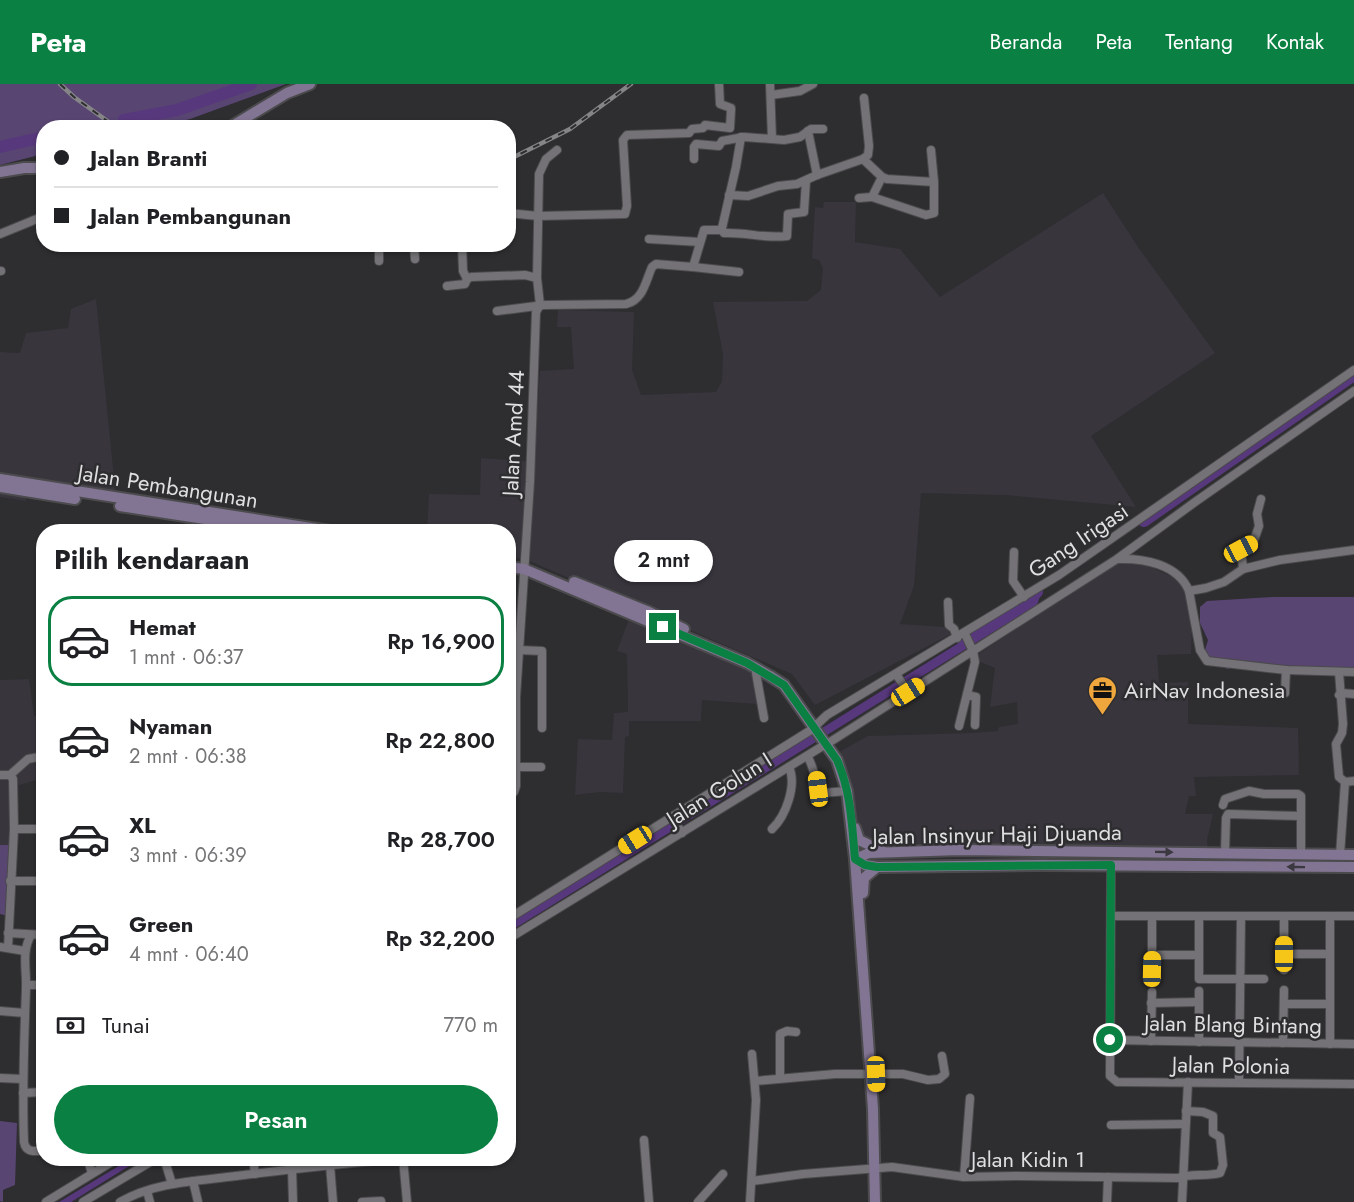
<!DOCTYPE html>
<html lang="id">
<head>
<meta charset="utf-8">
<style>
	:root { --surface:#fff; --page:#f2f2f2; --text:#202124; --muted:#757577; --line:#e0e0e0; --accent:#0b8043 }
	body { margin:0; font-family:Jost,sans-serif; background:var(--page); color:var(--text); height:100vh; display:flex; flex-direction:column; font-size:22px; white-space:nowrap }
	* { box-sizing:border-box; margin:0 }
	p { font-size:20px; color:var(--muted) }
	.icon { flex:none; width:33px; height:33px; fill:none; stroke:currentColor; stroke-width:2; stroke-linecap:round; stroke-linejoin:round }
	.map { position:relative; flex:1; overflow:hidden }
	.panel { position:absolute; left:36px; top:440px; width:480px; height:642px; display:flex; flex-direction:column; background:var(--surface); border-radius:24px; box-shadow:0 2px 4px #0004 }
	.panel>* { flex:none }
	.hud { position:absolute; left:36px; top:36px; width:480px; height:132px; border-radius:24px; box-shadow:0 2px 4px #0004; display:grid; align-content:center; height:132px; padding:0 18px; background:var(--surface) }
	.end { position:absolute; width:27px; height:27px; margin:-14px; border:8px solid #0b8043; background:#fff; box-shadow:0 0 0 3px #fff }
	.from { border-radius:50% }
	.bubble { position:absolute; height:42px; border-radius:21px; background:var(--surface); box-shadow:0 2px 4px #0004; font-size:20px; font-weight:600; line-height:42px; text-align:center }
	.car { position:absolute; width:18px; height:36px; margin:-18px -9px; border-radius:8px; box-shadow:0 0 4px 2px #0007; background:linear-gradient(#f5c518 24%,#345 0 40%,#f5c518 0 76%,#345 0 86%,#f5c518 0) }
	.hud b { display:flex; align-items:center; gap:21px; height:57px; font-size:22px }
	.hud b+b { border-top:2px solid var(--line) }
	.hud i { width:15px; height:15px; background:var(--text) }
	ul { padding:0; list-style:none }
	li { display:flex; align-items:center; gap:18px; height:90px; margin:0 12px 9px; padding:0 6px; border:3px solid transparent; border-radius:24px }
	li div { flex:1 }
	li b { display:block; font-size:22px }
	li em { font-style:normal; font-weight:600 }
	li.on { border-color:var(--accent) }
	li>.icon { width:54px; height:54px; stroke-width:1.5 }
	h2 { padding:0 18px; font-size:27px; line-height:72px }
	.pay { display:flex; align-items:center; gap:15px; height:66px; padding:0 18px; font-size:22px }
	.pay p { margin-inline-start:auto }
	.button { display:flex; gap:12px; margin-top:auto; padding:12px 18px }
	.button a { flex:1; height:69px; border-radius:36px; background:var(--accent); color:#fff; font-size:24px; font-weight:600; line-height:69px; text-align:center }
	header { display:flex; align-items:center; gap:36px; box-sizing:border-box; height:84px; padding:0 30px; background:var(--accent); color:#fff }
	header strong { font-size:28px }
	nav { display:flex; gap:33px; margin-inline-start:auto; font-size:21px }
	.map>svg:first-child { display:block }
</style>
</head>
<body>
<header>
<strong>Peta</strong>
<nav><a>Beranda</a><a>Peta</a><a>Tentang</a><a>Kontak</a></nav>
</header>
<div class="map">
<svg width="1354" height="1118" viewBox="0 0 1354 1118">
	<rect width="100%" height="100%" fill="#2e2d30"/>
	<g fill="#38353d">
		<polygon points="1103,109 1138,163 1215,269 1091,352 1136,423 1005,411 921,409 914,502 900,540 944,543 951,550 815,621 792,590 527,476 509,472 508,447 427,447 429,410 480,411 481,374 534,378 540,287 574,285 571,243 557,243 558,226 634,228 632,286 641,311 716,308 722,297 723,270 713,218 807,217 821,206 823,184 819,176 812,174 815,123 823,124 824,118 856,118 855,158 900,165 940,213"/>
		<polygon points="96,215 116,414 25,401 26,417 0,413 0,268 20,269 26,249 68,244 71,225"/>
		<polygon points="184,432 283,447 185,447"/>
		<polygon points="1114,478 1139,478 1177,495 1185,503 1192,538 1191,570 1157,571 1159,599 1188,598 1188,640 1298,644 1299,691 1194,693 1196,712 1189,712 1185,730 1213,730 1207,756 1208,769 884,768 858,754 837,669 868,652 972,649 998,647 999,643 1018,640 1017,618 990,623 995,584 978,577 979,570"/>
		<polygon points="631,530 758,583 757,620 702,616 701,637 629,637 629,652 625,653 623,709 600,708 575,711 578,655 612,656 614,629 628,628 627,570 617,567"/>
		<polygon points="29,595 34,632 42,632 43,694 9,704 9,761 0,761 0,596"/>
	</g>
	<g fill="#584572">
		<polygon points="0,0 286,0 190,35 158,43 44,44 43,70 0,81"/>
		<polygon points="1273,513 1354,513 1354,584 1278,584 1235,580 1228,585 1202,576 1208,556 1200,539 1200,523 1207,517"/>
		<polygon points="0,761 9,761 8,832 0,830"/>
		<polygon points="0,1037 17,1039 15,1101 3,1106 3,1118 0,1117"/>
	</g>
	<g fill="#57387c">
		<polygon points="1042,507 1037,521 509,848 509,839"/>
		<polygon points="132,1074 142,1074 71,1118 59,1118"/>
	</g>
	<g fill="none" stroke-linecap="round" stroke-linejoin="round">
		<g stroke="#57387c" stroke-width="12">
			<polyline points="124,36 177,26 251,0"/>
			<polyline points="0,63 44,53"/>
			<polyline points="1144,437 1354,291"/>
			<polyline points="964,557 1037,508"/>
		</g>
		<defs>
			<g id="street">
				<polyline points="770,0 772,55"/>
				<polyline points="771,11 800,7 813,0"/>
				<polyline points="808,47 817,91"/>
				<polyline points="694,75 694,63 696,60 719,62 722,57 744,53 784,56 800,53 811,45 823,45"/>
				<polyline points="863,75 882,93 887,95 934,98"/>
				<polyline points="882,93 872,113 926,131 934,129 934,98 931,66"/>
				<polyline points="729,111 748,112 778,102 797,100 817,91 863,75 868,71 869,62 864,14"/>
				<polyline points="859,114 872,113"/>
				<polyline points="508,129 538,132 625,130 627,122 623,56 627,51 689,49 692,45 703,44 705,41 730,44 731,26 731,24 720,20 719,0"/>
				<path d="M721 145 724 149C747 148 765 155 787 152L788 130 804 128 806 97"/>
				<polyline points="0,150 44,132"/>
				<polyline points="649,155 700,158"/>
				<polyline points="379,160 379,177"/>
				<polyline points="414,160 415,175"/>
				<polyline points="462,160 463,187 467,195"/>
				<polyline points="693,183 739,188"/>
				<polyline points="0,187 1,187"/>
				<polyline points="537,194 539,90 546,75 557,66"/>
				<polyline points="447,202 465,200 467,195 471,193 525,191 537,194 540,221"/>
				<path d="M497 227 544 221 626 220C643 216 645 199 652 183L656 180 693 183 704 146H719L722 144 736 83 741 53"/>
				<polyline points="1014,468 1013,497 1024,513"/>
				<path d="M1118 475C1143 474 1178 480 1189 507L1200 566 1207 577 1286 586 1354 588"/>
				<polyline points="1243,485 1241,465 1253,459 1259,442 1257,430 1261,415"/>
				<polyline points="1189,507 1206,504 1224,498 1243,485 1280,476 1354,466"/>
				<polyline points="948,518 949,541 954,545 957,554"/>
				<polyline points="519,566 542,567 542,644"/>
				<polyline points="757,585 756,589 764,634"/>
				<polyline points="1339,588 1343,640 1342,649 1336,660 1339,693 1345,698 1354,697"/>
				<polyline points="896,590 908,608"/>
				<polyline points="1285,609 1286,586"/>
				<polyline points="967,611 976,613 975,641"/>
				<polyline points="1339,611 1341,609 1354,610"/>
				<polyline points="959,642 975,578 973,567 965,550"/>
				<polyline points="830,658 1117,475 1195,418 1354,307"/>
				<path d="M807 672C815 683 815 702 822 709L847 707"/>
				<polyline points="516,683 541,683"/>
				<polyline points="0,691 10,691 28,675 44,672"/>
				<polyline points="508,710 514,708 516,702 516,613 530,398 536,228 540,221"/>
				<polyline points="1223,721 1225,715 1249,707 1264,710 1298,710 1301,712 1301,770"/>
				<polyline points="672,733 682,749"/>
				<polyline points="14,745 44,745"/>
				<path d="M772 745C786 732 797 701 789 683"/>
				<polyline points="1225,769 1226,734 1228,730 1301,732"/>
				<polyline points="1340,771 1345,698"/>
				<polyline points="1111,781 1110,992 1117,998 1354,1000"/>
				<polyline points="10,797 44,797"/>
				<polyline points="1111,832 1354,832"/>
				<polyline points="1152,832 1152,885"/>
				<polyline points="1199,832 1199,895 1264,895"/>
				<polyline points="1284,832 1284,886"/>
				<polyline points="508,835 811,646 827,631 1059,491 1354,286"/>
				<polyline points="8,849 44,851"/>
				<path d="M31 851C21 868 27 887 26 905 24 957 22 1007 24 1058 26 1069 34 1067 44 1067"/>
				<polyline points="508,855 826,660"/>
				<polyline points="0,863 25,867"/>
				<polyline points="8,864 14,745 13,695 10,691"/>
				<polyline points="1284,870 1330,870"/>
				<polyline points="1152,871 1199,871"/>
				<polyline points="26,901 44,901"/>
				<polyline points="1199,907 1199,958"/>
				<polyline points="1151,919 1199,918"/>
				<polyline points="1284,920 1330,920"/>
				<polyline points="0,927 25,929"/>
				<polyline points="1110,956 1354,960"/>
				<polyline points="1151,957 1152,908"/>
				<polyline points="1283,959 1284,906"/>
				<polyline points="1330,960 1330,832"/>
				<polyline points="0,994 22,995"/>
				<polyline points="780,994 780,950 787,947 796,948"/>
				<polyline points="755,997 835,990 903,990 928,996 939,995 945,990 942,972"/>
				<polyline points="1239,999 1241,832"/>
				<polyline points="23,1009 44,1008"/>
				<polyline points="1111,1041 1185,1040"/>
				<polyline points="644,1056 649,1118"/>
				<polyline points="87,1074 92,1089"/>
				<polyline points="164,1074 172,1100"/>
				<polyline points="253,1074 255,1090"/>
				<polyline points="403,1074 407,1118"/>
				<polyline points="330,1081 333,1118"/>
				<polyline points="292,1085 293,1118"/>
				<polyline points="964,1093 970,1014"/>
				<polyline points="193,1097 198,1118"/>
				<path d="M752 1097 803 1090 892 1083 964 1093 1016 1092 1178 1094C1192 1089 1206 1093 1220 1089L1223 1081 1220 1053 1213 1049V1032L1203 1028 1186 1027"/>
				<polyline points="147,1107 150,1118"/>
				<polyline points="46,1118 118,1074"/>
				<polyline points="83,1118 157,1074"/>
				<path d="M120 1118C155 1098 197 1097 236 1092 292 1085 349 1079 405 1074"/>
				<polyline points="362,1118 381,1117"/>
				<polyline points="698,1118 723,1090"/>
				<polyline points="750,1118 756,1016 752,970"/>
				<polyline points="1107,1118 1108,1093"/>
				<polyline points="1182,1118 1188,998"/>
			</g>
			<g id="secondary">
				<polyline points="229,44 287,9 310,0"/>
				<polyline points="0,88 24,84 44,84"/>
				<polyline points="0,395 330,447"/>
				<polyline points="0,403 75,415"/>
				<polyline points="120,422 283,447"/>
				<polyline points="508,483 524,485 747,579 770,592 784,601 837,676 847,707 855,775 873,1025 875,1118"/>
				<polyline points="574,498 649,528 684,545"/>
				<polyline points="855,744 859,756 884,768"/>
				<polyline points="855,775 865,781 877,783 1041,781 1354,783"/>
				<polyline points="855,775 869,769 960,766 1354,771"/>
				<polyline points="863,809 864,794 877,783"/>
			</g>
		</defs>
		<use href="#street" stroke="#4b4a4c" stroke-width="10"/>
		<use href="#secondary" stroke="#4b4a4c" stroke-width="14"/>
		<use href="#street" stroke="#747276" stroke-width="8"/>
		<use href="#secondary" stroke="#827593" stroke-width="10"/>
		<defs>
			<g id="rail">
				<polyline points="60,0 74,13 117,44"/>
				<polyline points="508,76 570,45 631,0"/>
			</g>
		</defs>
		<use href="#rail" stroke="#858486" stroke-width="4.5"/>
		<use href="#rail" stroke="#2e2d30" stroke-width="2" stroke-dasharray="7" stroke-linecap="butt"/>
	</g>
	<defs><path id="oneway-solid" d="M-6-.8H1V-3.2L6.5 0L1 3.2V.8H-6Z" transform="scale(1.5)"/></defs>
	<g fill="#3b383f">
		<use href="#oneway-solid" transform="translate(1164 768) rotate(1)"/>
		<use href="#oneway-solid" transform="translate(1296 783) rotate(-179)"/>
	</g>
	<g fill="none" stroke-linecap="round" stroke-linejoin="round">
		<path stroke="#0b8043" stroke-width="8" d="M663 543 747 579 784 601 837 676C851 707 852 742 855 775L865 781 877 783 1111 781 1110 956"/>
	</g>
	<defs>
		<symbol id="office-pin" viewBox="-11 -11 22 30"><path d="M0 17L-7.5 6A9.5 9.5 0 1 1 7.5 6Z" fill="#efa73d" stroke="#2e2d30"/><path d="M-6-3h4V-5.5h4V-3h4V5H-6ZM-1-4.5V-3h2v-1.5ZM-6 0V1H6V0Z" fill="#111"/></symbol>
	</defs>
	<g fill-rule="evenodd">
		<use href="#office-pin" x="1086" y="590" width="33" height="45"/>
	</g>
	<g text-anchor="middle" dominant-baseline="central" stroke-width="5" stroke-linejoin="round" paint-order="stroke">
		<g font-size="22" fill="#dfdee0" stroke="#2e2d30">
			<text transform="translate(513 349) rotate(-87)">Jalan Amd 44</text>
			<text transform="translate(168 402) rotate(9)">Jalan Pembangunan</text>
			<text transform="translate(1078 456) rotate(-34)">Gang Irigasi</text>
			<text transform="translate(719 705) rotate(-32)">Jalan Golun I</text>
			<text transform="translate(997 750) rotate(-1)">Jalan Insinyur Haji Djuanda</text>
			<text transform="translate(1233 940) rotate(1)">Jalan Blang Bintang</text>
			<text transform="translate(1231 981) rotate(1)">Jalan Polonia</text>
			<text x="1028" y="1075">Jalan Kidin 1</text>
		</g>
		<g font-size="22" fill="#dfdee0" stroke="#2e2d30" text-anchor="start">
			<text x="1124" y="606">AirNav Indonesia</text>
		</g>
	</g>
</svg>
<i class="end from" style="left:1110px;top:956px"></i>
<i class="end" style="left:663px;top:543px"></i>
<div class="bubble" style="left:614px;top:456px;width:99px">2 mnt</div>
<i class="car" style="left:1241px;top:465px;rotate:62deg"></i>
<i class="car" style="left:908px;top:608px;rotate:58deg"></i>
<i class="car" style="left:818px;top:705px;rotate:353deg"></i>
<i class="car" style="left:635px;top:756px;rotate:238deg"></i>
<i class="car" style="left:1284px;top:870px;rotate:0deg"></i>
<i class="car" style="left:1152px;top:885px;rotate:1deg"></i>
<i class="car" style="left:876px;top:990px;rotate:178deg"></i>
<div class="hud">
<b><i class="from"></i>Jalan Branti</b>
<b><i></i>Jalan Pembangunan</b>
</div>
<section class="panel">
<h2>Pilih kendaraan</h2>
<ul>
<li class="on"><svg class="icon" aria-label="car" viewBox="0 0 24 24"><path d="M5 17H2v-5l4-1 3-4h7l3 4 3 1v5h-3M9 17h6M6 11h13"/><circle cx="7" cy="17" r="2"/><circle cx="17" cy="17" r="2"/></svg><div><b>Hemat</b><p>1 mnt · 06:37</p></div><em>Rp 16,900</em></li>
<li><svg class="icon" aria-label="car" viewBox="0 0 24 24"><path d="M5 17H2v-5l4-1 3-4h7l3 4 3 1v5h-3M9 17h6M6 11h13"/><circle cx="7" cy="17" r="2"/><circle cx="17" cy="17" r="2"/></svg><div><b>Nyaman</b><p>2 mnt · 06:38</p></div><em>Rp 22,800</em></li>
<li><svg class="icon" aria-label="car" viewBox="0 0 24 24"><path d="M5 17H2v-5l4-1 3-4h7l3 4 3 1v5h-3M9 17h6M6 11h13"/><circle cx="7" cy="17" r="2"/><circle cx="17" cy="17" r="2"/></svg><div><b>XL</b><p>3 mnt · 06:39</p></div><em>Rp 28,700</em></li>
<li><svg class="icon" aria-label="car" viewBox="0 0 24 24"><path d="M5 17H2v-5l4-1 3-4h7l3 4 3 1v5h-3M9 17h6M6 11h13"/><circle cx="7" cy="17" r="2"/><circle cx="17" cy="17" r="2"/></svg><div><b>Green</b><p>4 mnt · 06:40</p></div><em>Rp 32,200</em></li>
</ul>
<div class="pay"><svg class="icon" aria-label="cash" viewBox="0 0 24 24"><path d="M3 7h18v10H3z"/><circle cx="12" cy="12" r="2"/></svg>Tunai<p>770 m</p></div>
<div class="button"><a>Pesan</a></div>
</section>
</div>
</body>
</html>
